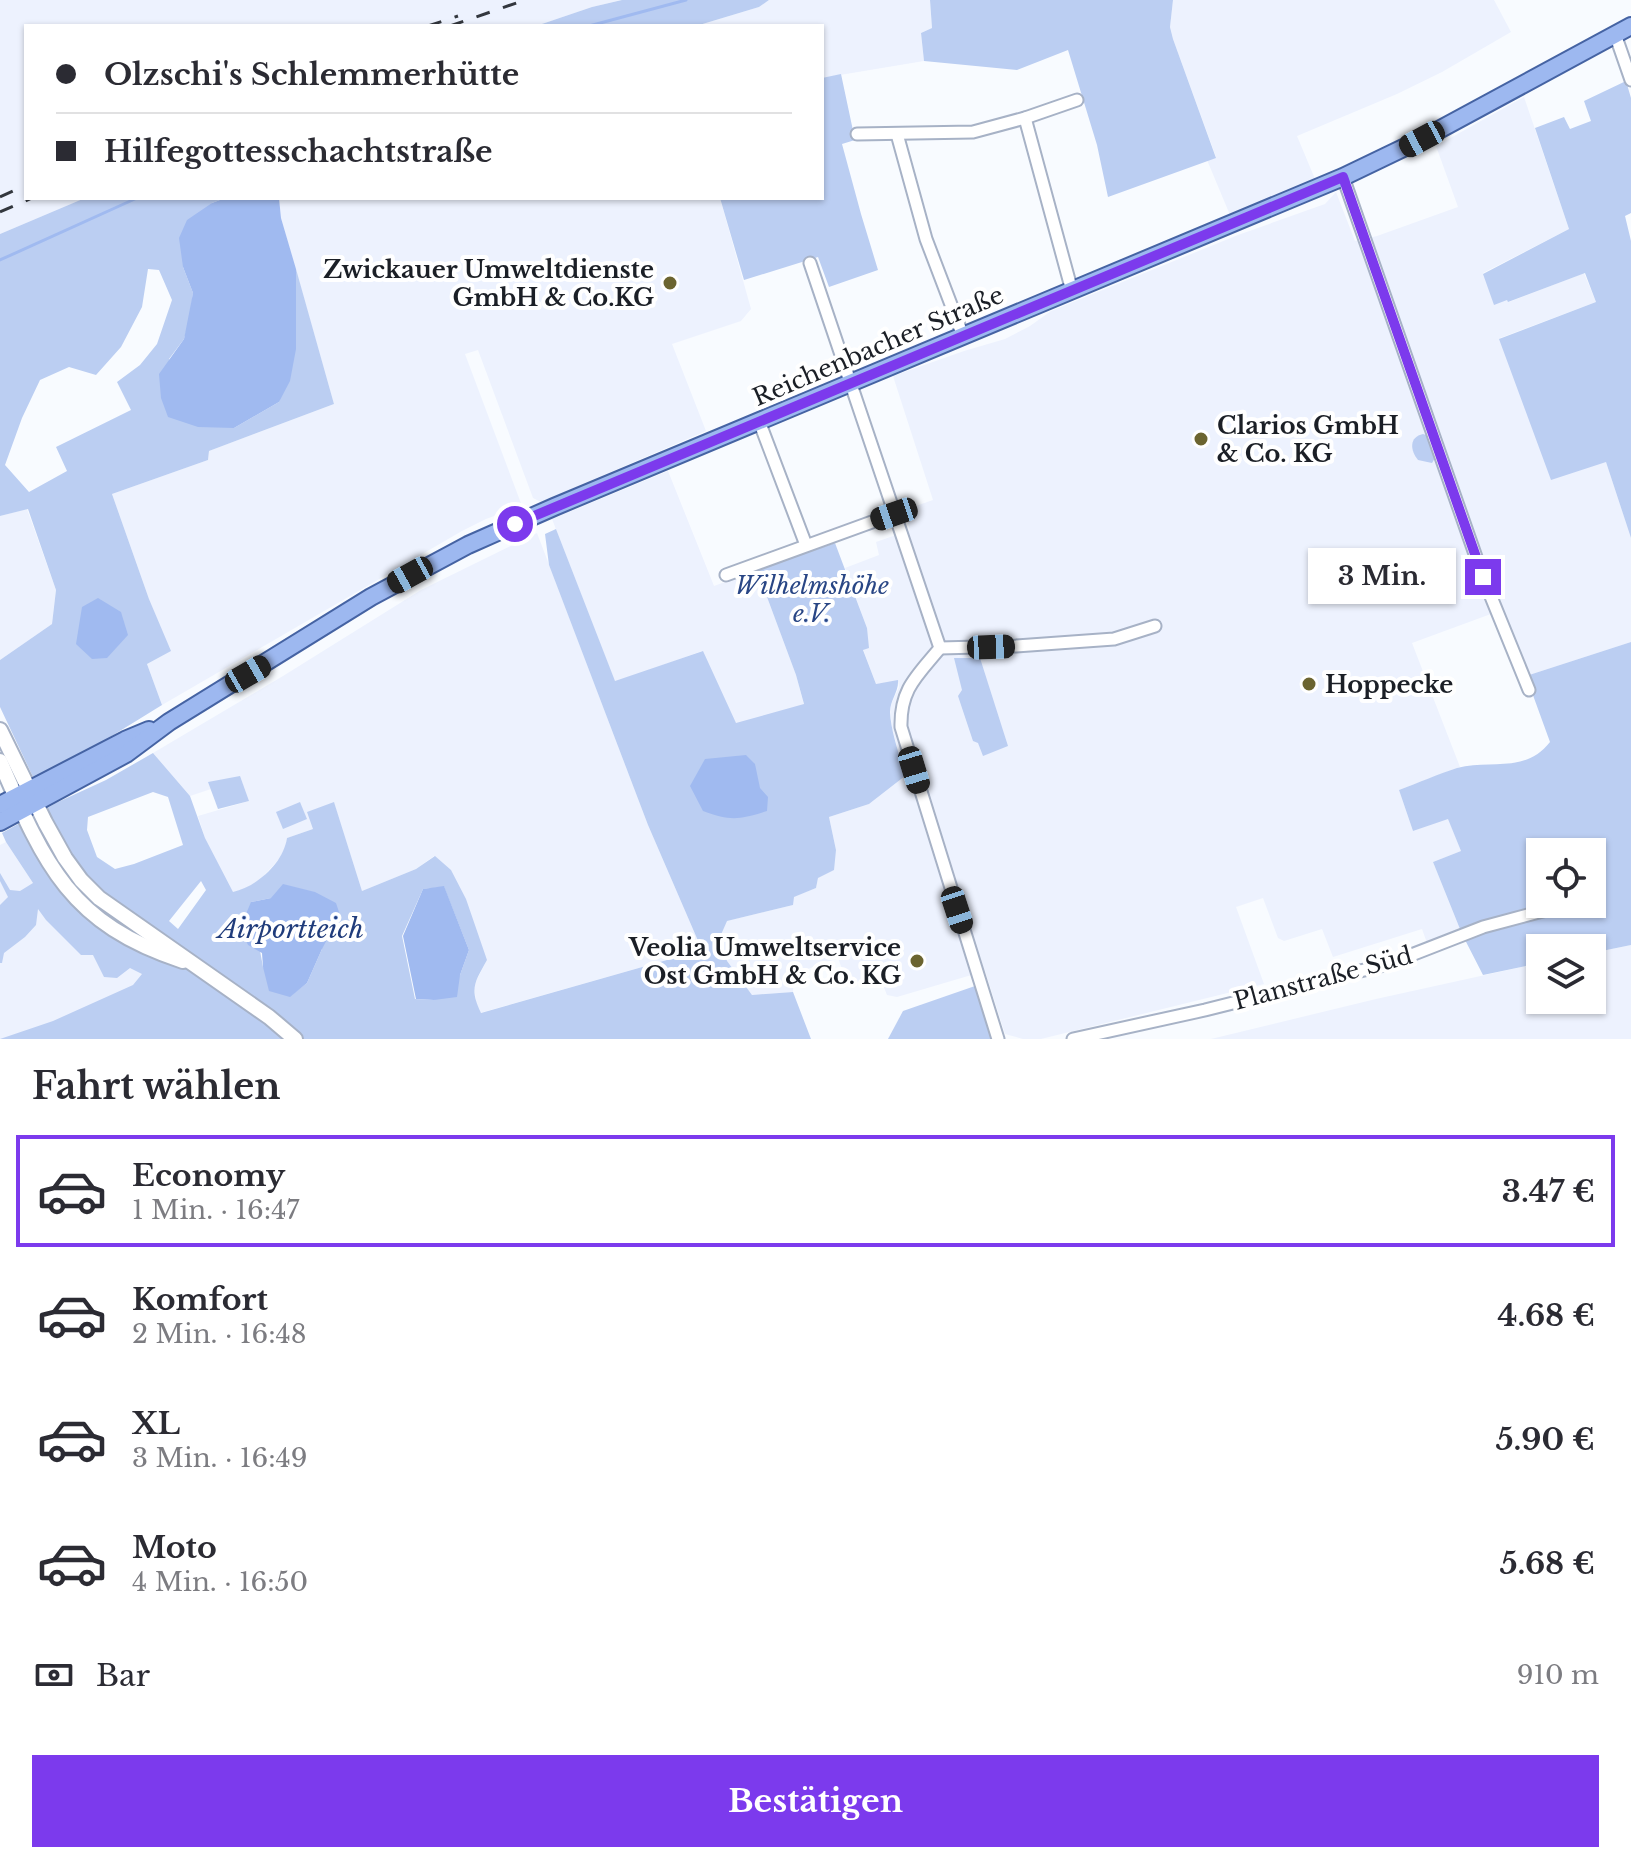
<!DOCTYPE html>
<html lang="de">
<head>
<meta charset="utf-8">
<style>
	:root { --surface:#fff; --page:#f2f2f3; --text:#2b2b33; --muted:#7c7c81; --line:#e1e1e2; --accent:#7c3aed }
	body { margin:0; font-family:"Libre Baskerville",serif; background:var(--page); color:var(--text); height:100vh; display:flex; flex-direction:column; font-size:30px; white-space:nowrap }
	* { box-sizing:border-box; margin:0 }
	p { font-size:26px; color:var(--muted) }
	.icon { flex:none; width:44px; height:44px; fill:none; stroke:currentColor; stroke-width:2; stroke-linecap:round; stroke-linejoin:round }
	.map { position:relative; height:1039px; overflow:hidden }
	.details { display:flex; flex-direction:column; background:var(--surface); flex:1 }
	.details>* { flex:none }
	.guide { position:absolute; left:24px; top:24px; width:800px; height:176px; border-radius:0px; box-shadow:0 2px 6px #0004; display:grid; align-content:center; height:176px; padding:0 32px; background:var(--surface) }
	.fabs { position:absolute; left:1526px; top:838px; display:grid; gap:16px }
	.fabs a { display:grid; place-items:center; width:80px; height:80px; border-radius:0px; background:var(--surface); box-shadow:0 2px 6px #0004; font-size:40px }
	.end { position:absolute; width:36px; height:36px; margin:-18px; border:10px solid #7c3aed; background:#fff; box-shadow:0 0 0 4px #fff }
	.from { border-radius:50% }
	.bubble { position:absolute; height:56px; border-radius:0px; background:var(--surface); box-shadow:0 2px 6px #0004; font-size:26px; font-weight:800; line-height:56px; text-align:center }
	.car { position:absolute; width:24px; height:48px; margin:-24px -12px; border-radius:10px; box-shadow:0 0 6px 2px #0007; background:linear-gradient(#222 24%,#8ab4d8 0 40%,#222 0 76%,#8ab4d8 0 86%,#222 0) }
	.guide b { display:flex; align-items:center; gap:28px; height:76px; font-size:30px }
	.guide b+b { border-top:2px solid var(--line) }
	.guide i { width:20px; height:20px; background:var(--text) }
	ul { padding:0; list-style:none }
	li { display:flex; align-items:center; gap:24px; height:112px; margin:0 16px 12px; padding:0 16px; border:4px solid transparent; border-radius:0px }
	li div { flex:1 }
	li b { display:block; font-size:30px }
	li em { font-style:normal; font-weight:800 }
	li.selected { border-color:var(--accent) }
	li>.icon { width:72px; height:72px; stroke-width:1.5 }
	h2 { padding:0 32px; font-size:36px; line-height:96px }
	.pay { display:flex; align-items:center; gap:20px; height:88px; padding:0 32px; font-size:30px }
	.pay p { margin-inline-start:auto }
	.cta { display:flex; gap:16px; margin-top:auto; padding:16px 32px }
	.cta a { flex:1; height:92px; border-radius:0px; background:var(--accent); color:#fff; font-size:32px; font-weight:800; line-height:92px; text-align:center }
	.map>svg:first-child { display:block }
</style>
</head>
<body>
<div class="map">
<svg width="1631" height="1039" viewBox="0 0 1631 1039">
	<rect width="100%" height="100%" fill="#f8fbff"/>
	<g fill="#edf2fe">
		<polygon points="0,0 622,0 592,7 536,26 26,26 26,198 85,198 0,234"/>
		<polygon points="769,0 930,0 932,28 921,33 924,61 822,78 822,26 696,26 759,7"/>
		<polygon points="1173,0 1494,0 1511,32 1442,72 1397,94 1297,136 1315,179 1230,215 1207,160 1216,157 1173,39 1170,27"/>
		<polygon points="1524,97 1569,229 1483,273 1509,302 1584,273 1596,302 1500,338 1606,462 1631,538 1631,642 1526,676 1499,611 1412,643 1460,767 1399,790 1413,831 1448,818 1461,851 1433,862 1462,934 1427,943 1422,929 1333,957 1322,929 1284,941 1278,938 1263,898 1236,907 1264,984 1041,1039 1023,1039 1005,1034 985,971 897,997 887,995 879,975 848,985 838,958 794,974 793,992 752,995 726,961 720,937 726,921 793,905 793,897 816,888 818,878 836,850 829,817 869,804 905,776 892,728 890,707 899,687 898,681 876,684 863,649 867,628 845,568 879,555 876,542 910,530 904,510 933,500 893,376 964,351 1005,339 1030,326 1051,311 1238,235 1325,204 1336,192 1355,241 1377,236 1458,207 1436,146"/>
		<polygon points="279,198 720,198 751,309 741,321 672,344 706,431 541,502 533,498 478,350 465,354 522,506 486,519 462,531 162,705 147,664 170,651 149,599 112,494 208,460 209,451 334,404 281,218"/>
		<polygon points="668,471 714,586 757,570 796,675 804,705 736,724 702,651 615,682 552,519"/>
		<polygon points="27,509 56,590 52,624 0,660 0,516"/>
		<polygon points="537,533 648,825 702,950 480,1013 476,1002 474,985 487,960 434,856 416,869 362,891 334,803 313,829 287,838 286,846 279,859 261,879 244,889 232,893 205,838 198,816 249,801 209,782 211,789 190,796 153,753 283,676 421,590"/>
		<polygon points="6,842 50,909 151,978 247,1039 0,1039 0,845"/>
		<polygon points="1631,945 1631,1039 1211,1039 1376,999 1540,963 1540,1000 1592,1000 1592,953"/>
	</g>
	<g fill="#bbcef2" fill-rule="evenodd">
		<polygon points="622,0 769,0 759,7 696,26 536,26 592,7"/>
		<polygon points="930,0 1173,0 1170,27 1173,39 1216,158 1108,197 1097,145 1068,50 1017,70 924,61 921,33 932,28"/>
		<polygon points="841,74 855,140 842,144 861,214 878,270 829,287 818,257 744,280 720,198 822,198 822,78"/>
		<polygon points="1626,81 1631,98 1631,213 1625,216 1631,241 1631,538 1606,462 1551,480 1499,339 1596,302 1585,273 1508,302 1507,300 1494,305 1483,274 1569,229 1535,128 1564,117 1570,129 1591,121 1584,101"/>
		<path d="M85 198H225L212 203 183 267 193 293 190 317 184 339 169 359 234 428 279 402 296 318V269L334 404 209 451 208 460 112 494 149 599 171 651 147 664 162 705C122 729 76 761 33 777L0 707V660L52 624 56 590 28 509 0 516V234ZM148 269 159 270 172 300 157 344 140 365 117 382 131 410 56 447 67 471 29 492 5 465 22 418 40 380 69 367 96 375 121 347 142 307Z"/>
		<path d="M1423 434 1429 436 1435 458 1432 463 1418 460C1410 450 1409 437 1423 434Z"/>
		<path d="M556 529 615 681 703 651 736 723 804 704 796 675 757 570 835 543 867 628 869 648 863 650 876 684 898 680C899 692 890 700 890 712 891 733 900 755 905 776L869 804 829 817 836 850 834 870 818 878 816 888 794 897 793 905 727 921 720 937 727 961 752 995 793 992 811 1039H0L53 1021 133 985 142 974 130 968 117 978 104 977 93 955H81L46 920 38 909 36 925 25 937 4 953 2 963H0V905L8 897 0 881V873L10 890 20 891 33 883 6 842 2 833 56 803 106 780 153 753 190 796 205 838 233 892C257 886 283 864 287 838L313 829 307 812 334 802 362 891 416 869 435 856 451 870 466 899 487 960C475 982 469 988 481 1013L702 950 648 825 549 565 545 534ZM153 792 168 797 183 845 134 864 115 869 97 857 87 830 88 817ZM201 881 206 890 178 929 169 921ZM444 887 469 950 460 975 434 1000 415 999 402 936 423 889ZM271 898 322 949 307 983 290 996 263 967 251 902Z"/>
		<path d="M1631 642V945L1592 953V948H1540V963L1483 975 1462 934 1433 862 1461 851 1448 819 1413 831 1399 790C1418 783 1438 774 1457 768 1492 759 1525 774 1550 742L1526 676ZM1540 852H1592V904H1540Z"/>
		<polygon points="954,658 980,658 1008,746 983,756 978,743 973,741 958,696 962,690"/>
		<polygon points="240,776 249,801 218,809 208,782"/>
		<polygon points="300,802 307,819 283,829 276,812"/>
		<polygon points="975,986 991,1039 888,1039 903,1011"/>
	</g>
	<g fill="#a0baf0">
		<polygon points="225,198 279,198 281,218 296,269 296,349 290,381 279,402 234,428 198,427 168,417 161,398 159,374 184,339 193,293 183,267 179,238 187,220 212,203"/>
		<polygon points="98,598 121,612 128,635 107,658 92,659 76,644 82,607"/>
		<path d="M746 755 755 764 760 788 768 797 767 811C738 820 731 821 703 811L690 786 705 759Z"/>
		<polygon points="283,884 315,892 336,903 340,915 322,949 307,983 290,997 269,991 263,967 262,953 248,945 240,928 251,902 271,898"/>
		<polygon points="444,886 469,950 460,975 457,997 434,1000 416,999 403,936 423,889"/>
	</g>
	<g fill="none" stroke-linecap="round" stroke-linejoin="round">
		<g stroke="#a0baf0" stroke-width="3">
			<polyline points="589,26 686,0"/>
			<polyline points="0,260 137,198"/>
		</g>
		<defs>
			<g id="minor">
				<polyline points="1615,34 1631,80"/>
				<polyline points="1025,118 1072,291"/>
				<polyline points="857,134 973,132 1025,118 1077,100"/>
				<polyline points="897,134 926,239 963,336"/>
				<polyline points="1343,177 1483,577 1529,690"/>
				<path d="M810 263 940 648C917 676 900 689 901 727L998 1039"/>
				<polyline points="759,421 806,545"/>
				<polyline points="726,575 894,514"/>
				<polyline points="940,648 1016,646 1114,639 1155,626"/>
				<polyline points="1073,1039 1205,1010 1388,964 1483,927 1569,904"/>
			</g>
			<g id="secondary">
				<polyline points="0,730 45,822 65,858 81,880 99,898 269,1017 295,1039"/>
				<path d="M0 761C44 863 69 924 183 961"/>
			</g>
			<g id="primary">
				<polyline points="0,805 125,740 149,730"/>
				<polyline points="0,822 126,754 169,722 371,597 468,545 554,507 1343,177 1422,139 1631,26"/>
			</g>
		</defs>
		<use href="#minor" stroke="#a7b2c6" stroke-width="15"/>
		<use href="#secondary" stroke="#a7b2c6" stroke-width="18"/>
		<use href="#primary" stroke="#4563a3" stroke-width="20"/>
		<use href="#minor" stroke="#fff" stroke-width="11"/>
		<use href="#secondary" stroke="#fff" stroke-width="14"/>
		<use href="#primary" stroke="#9db8f0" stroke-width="16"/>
		<g stroke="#33373e" stroke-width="3" stroke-dasharray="14 14" stroke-linecap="butt">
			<polyline points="428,26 458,16"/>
			<polyline points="450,26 525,0"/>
			<polyline points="0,197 26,185"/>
			<polyline points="0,212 32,198"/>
		</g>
	</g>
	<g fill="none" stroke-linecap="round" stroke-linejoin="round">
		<polyline stroke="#7c3aed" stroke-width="10" points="515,524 1343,177 1483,577"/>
	</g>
	<g fill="#6b6430" stroke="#fff" stroke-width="3">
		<circle cx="670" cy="283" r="8"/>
		<circle cx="1201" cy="439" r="8"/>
		<circle cx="1309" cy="684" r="8"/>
		<circle cx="917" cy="961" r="8"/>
	</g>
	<g text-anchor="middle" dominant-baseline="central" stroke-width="8" stroke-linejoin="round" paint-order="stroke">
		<g font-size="24" font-weight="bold" fill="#1b1f26" stroke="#fff" text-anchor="end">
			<text x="654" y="269">Zwickauer Umweltdienste<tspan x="654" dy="28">GmbH &amp; Co.KG</tspan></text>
			<text x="1217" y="425" text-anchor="start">Clarios GmbH<tspan x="1217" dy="28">&amp; Co. KG</tspan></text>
			<text x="1325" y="684" text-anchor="start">Hoppecke</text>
			<text x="901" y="947">Veolia Umweltservice<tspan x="901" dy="28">Ost GmbH &amp; Co. KG</tspan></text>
		</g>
		<g font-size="24" fill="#1b1f26" stroke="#fff">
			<text transform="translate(878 346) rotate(-23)">Reichenbacher Straße</text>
			<text transform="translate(1323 978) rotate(-15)">Planstraße Süd</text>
		</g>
		<g font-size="24" font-style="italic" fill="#294685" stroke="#fff">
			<text x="812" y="585">Wilhelmshöhe<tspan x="812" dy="28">e.V.</tspan></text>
		</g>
		<g font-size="26" font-style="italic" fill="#203c7b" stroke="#fff">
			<text x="291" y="929">Airportteich</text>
		</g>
	</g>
</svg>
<div class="fabs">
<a><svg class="icon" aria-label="locate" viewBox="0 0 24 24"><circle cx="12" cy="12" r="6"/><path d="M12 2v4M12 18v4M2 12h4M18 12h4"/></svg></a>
<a><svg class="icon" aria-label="layers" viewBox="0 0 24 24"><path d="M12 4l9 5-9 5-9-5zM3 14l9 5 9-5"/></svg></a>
</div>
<i class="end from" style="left:515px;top:524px"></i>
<i class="end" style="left:1483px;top:577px"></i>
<div class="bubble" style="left:1308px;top:548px;width:148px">3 Min.</div>
<i class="car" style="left:1422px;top:139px;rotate:242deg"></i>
<i class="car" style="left:894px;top:514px;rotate:251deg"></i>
<i class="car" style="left:410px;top:575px;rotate:241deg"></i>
<i class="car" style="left:991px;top:647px;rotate:88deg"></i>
<i class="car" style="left:248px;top:674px;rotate:60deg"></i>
<i class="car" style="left:914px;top:770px;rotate:163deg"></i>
<i class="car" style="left:957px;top:910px;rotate:162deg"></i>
<div class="guide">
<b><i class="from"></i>Olzschi's Schlemmerhütte</b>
<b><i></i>Hilfegottesschachtstraße</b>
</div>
</div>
<section class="details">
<h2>Fahrt wählen</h2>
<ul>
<li class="selected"><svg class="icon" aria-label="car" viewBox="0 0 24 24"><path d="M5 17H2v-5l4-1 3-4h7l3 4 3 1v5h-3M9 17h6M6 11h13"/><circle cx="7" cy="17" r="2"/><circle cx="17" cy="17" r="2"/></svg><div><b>Economy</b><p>1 Min. · 16:47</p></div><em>3.47 €</em></li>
<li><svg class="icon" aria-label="car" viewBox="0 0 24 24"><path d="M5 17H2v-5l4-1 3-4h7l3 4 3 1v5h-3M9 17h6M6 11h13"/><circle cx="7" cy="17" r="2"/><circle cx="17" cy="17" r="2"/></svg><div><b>Komfort</b><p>2 Min. · 16:48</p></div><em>4.68 €</em></li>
<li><svg class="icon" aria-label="car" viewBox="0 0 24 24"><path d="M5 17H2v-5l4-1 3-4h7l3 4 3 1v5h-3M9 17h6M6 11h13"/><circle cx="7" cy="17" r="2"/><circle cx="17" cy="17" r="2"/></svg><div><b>XL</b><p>3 Min. · 16:49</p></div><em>5.90 €</em></li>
<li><svg class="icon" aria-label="car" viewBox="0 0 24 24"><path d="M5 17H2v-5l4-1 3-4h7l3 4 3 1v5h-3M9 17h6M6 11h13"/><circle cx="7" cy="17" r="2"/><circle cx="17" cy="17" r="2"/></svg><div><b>Moto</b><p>4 Min. · 16:50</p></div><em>5.68 €</em></li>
</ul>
<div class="pay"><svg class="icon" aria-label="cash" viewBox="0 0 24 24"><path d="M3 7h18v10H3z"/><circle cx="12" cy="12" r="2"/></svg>Bar<p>910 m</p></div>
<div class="cta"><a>Bestätigen</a></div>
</section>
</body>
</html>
